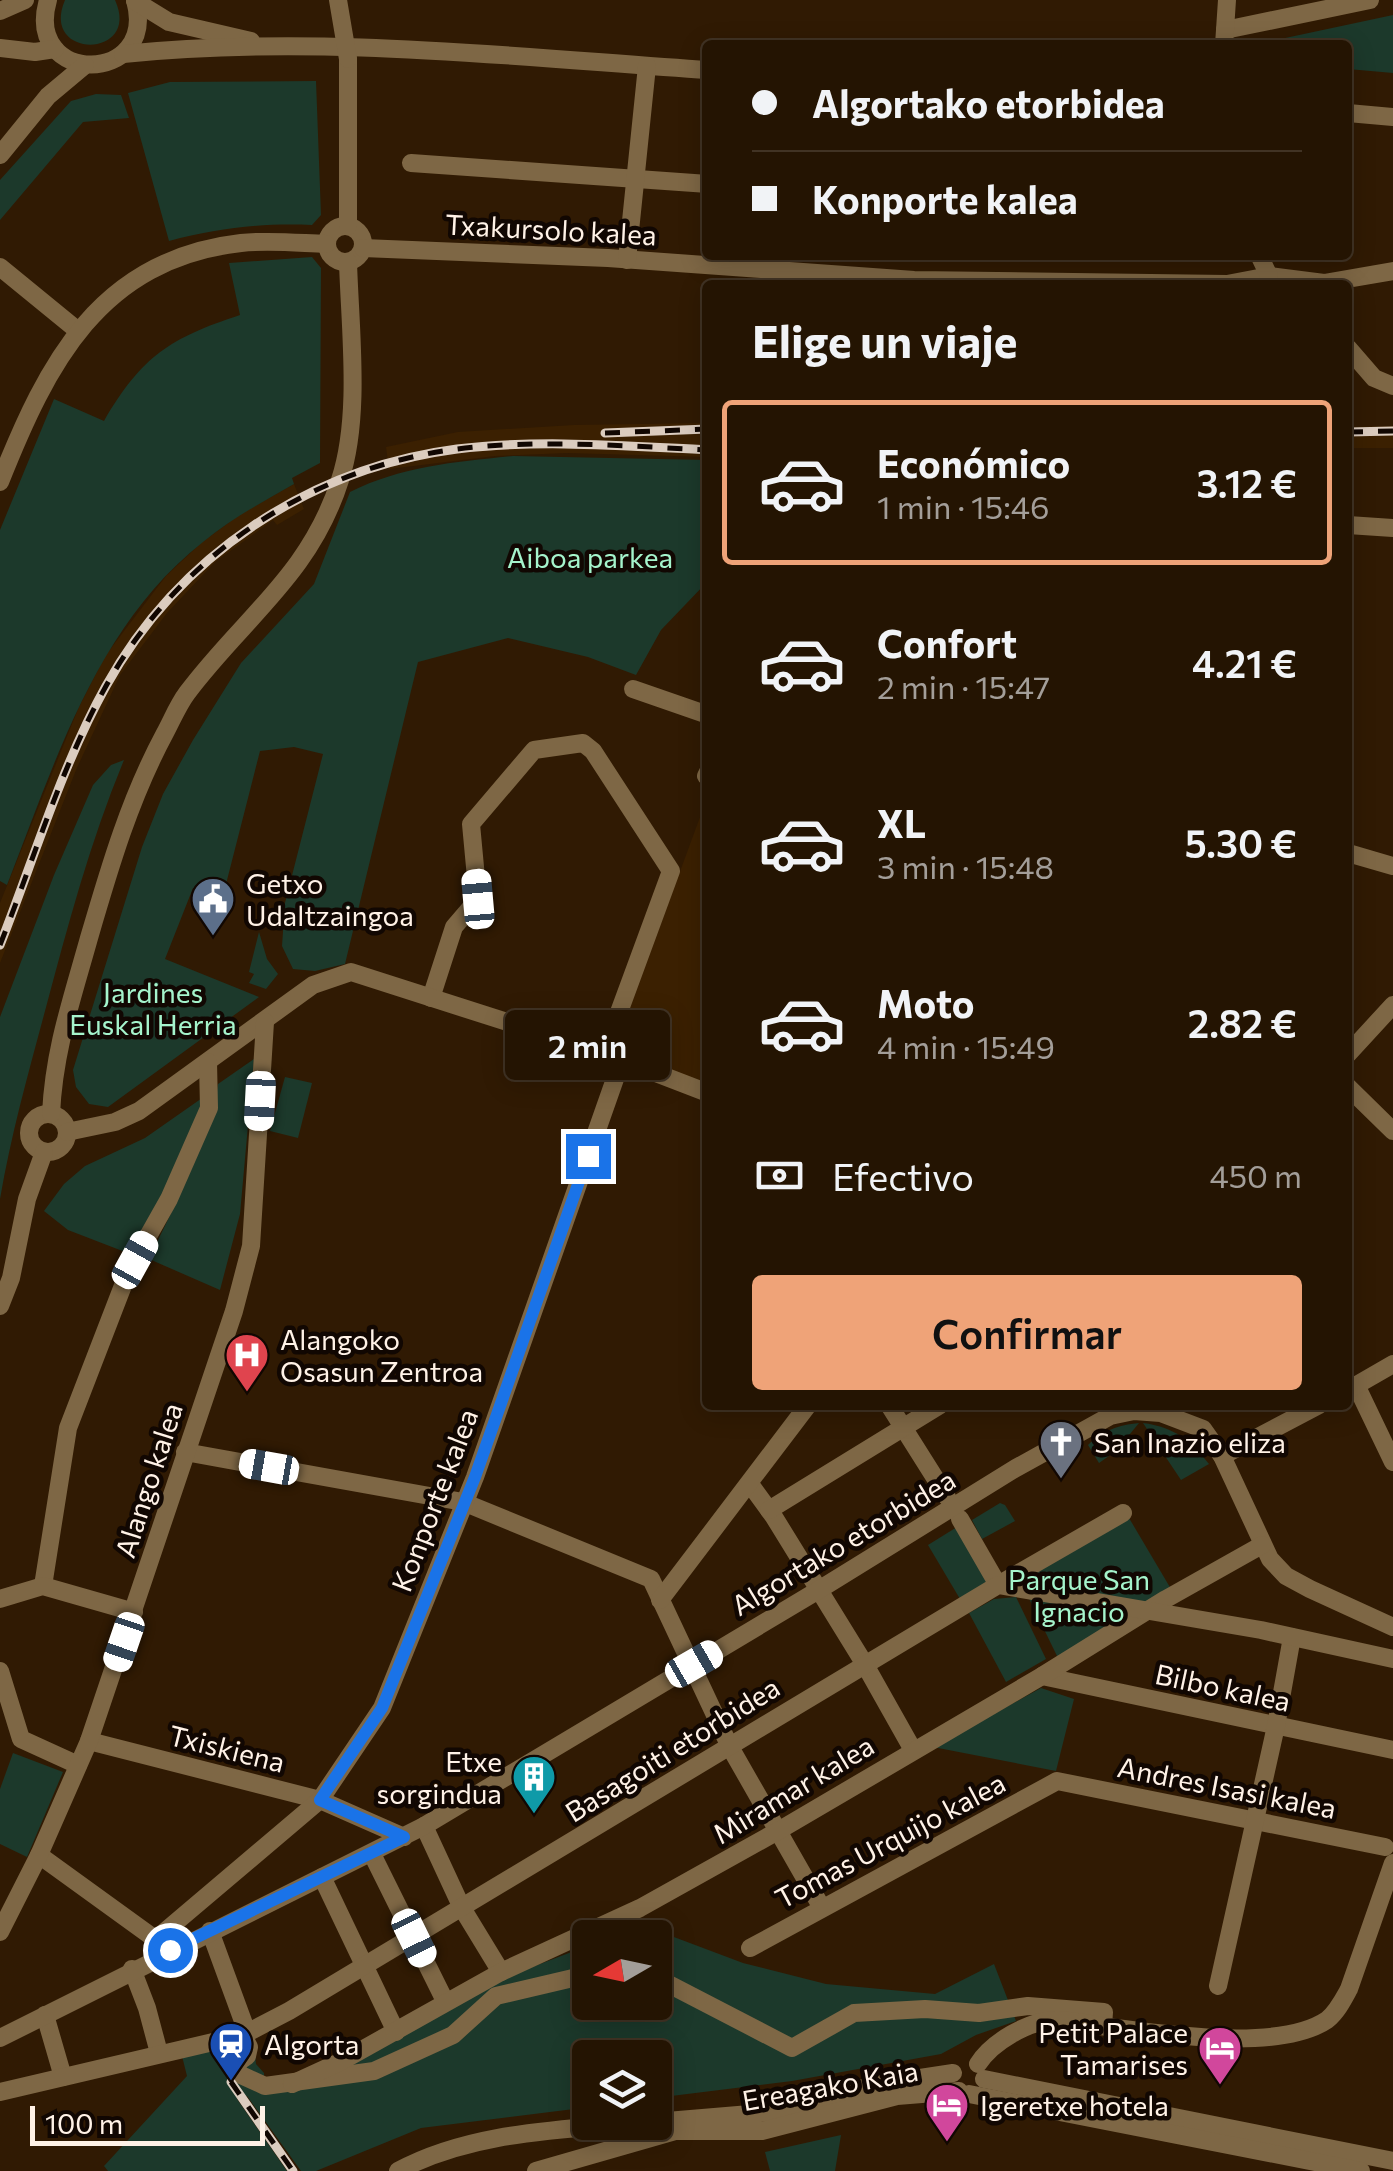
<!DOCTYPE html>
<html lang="es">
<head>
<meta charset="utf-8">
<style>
	:root { --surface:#241402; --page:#2c1d0c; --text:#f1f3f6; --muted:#a39e99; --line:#413324; --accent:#efa378 }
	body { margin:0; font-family:Commissioner,sans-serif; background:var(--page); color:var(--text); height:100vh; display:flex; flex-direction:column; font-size:38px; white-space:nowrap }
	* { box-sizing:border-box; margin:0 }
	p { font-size:32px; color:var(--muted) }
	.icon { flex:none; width:55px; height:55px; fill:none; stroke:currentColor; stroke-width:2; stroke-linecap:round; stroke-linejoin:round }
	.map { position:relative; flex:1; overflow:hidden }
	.side { position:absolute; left:702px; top:280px; width:650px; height:1130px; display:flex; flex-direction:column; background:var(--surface); border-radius:10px; box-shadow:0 5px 25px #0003,0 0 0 2px var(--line) }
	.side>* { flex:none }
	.top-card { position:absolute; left:702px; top:40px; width:650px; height:220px; border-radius:10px; box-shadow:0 5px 25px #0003,0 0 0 2px var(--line); display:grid; align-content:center; height:220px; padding:0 50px; background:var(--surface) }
	.needle { width:65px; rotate:261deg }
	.fabs { position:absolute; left:572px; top:1920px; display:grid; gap:20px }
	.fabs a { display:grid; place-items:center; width:100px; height:100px; border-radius:10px; background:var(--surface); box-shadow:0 5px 25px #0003,0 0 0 2px var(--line); font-size:50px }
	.scale { position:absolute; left:30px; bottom:25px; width:235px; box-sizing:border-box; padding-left:10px; border:5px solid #fff2e7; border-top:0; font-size:28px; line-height:35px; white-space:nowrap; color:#fff2e7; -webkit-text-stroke:8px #110702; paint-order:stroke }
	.end { position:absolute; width:45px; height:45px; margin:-22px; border:12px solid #1a73e8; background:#fff; box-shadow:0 0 0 5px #fff }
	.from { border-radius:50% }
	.bubble { position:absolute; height:70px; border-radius:10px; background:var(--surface); box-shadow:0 5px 25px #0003,0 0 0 2px var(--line); font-size:32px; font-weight:600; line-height:70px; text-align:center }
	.car { position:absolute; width:30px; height:60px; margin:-30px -15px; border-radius:12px; box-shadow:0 0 8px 2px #0007; background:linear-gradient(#fff 24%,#345 0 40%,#fff 0 76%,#345 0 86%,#fff 0) }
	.top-card b { display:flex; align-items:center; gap:35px; height:95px; font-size:38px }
	.top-card b+b { border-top:2px solid var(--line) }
	.top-card i { width:25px; height:25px; background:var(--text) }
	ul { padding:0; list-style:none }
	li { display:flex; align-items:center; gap:30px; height:165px; margin:0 20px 15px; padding:0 30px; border:5px solid transparent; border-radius:10px }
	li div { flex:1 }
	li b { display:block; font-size:38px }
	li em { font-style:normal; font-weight:600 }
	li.on { border-color:var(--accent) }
	li>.icon { width:90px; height:90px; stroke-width:1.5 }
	h2 { padding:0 50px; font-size:45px; line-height:120px }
	.pay { display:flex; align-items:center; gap:25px; height:110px; padding:0 50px; font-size:38px }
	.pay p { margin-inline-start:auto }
	.button { display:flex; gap:20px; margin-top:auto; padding:20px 50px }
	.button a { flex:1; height:115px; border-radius:10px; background:var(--accent); color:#111; font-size:40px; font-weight:600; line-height:115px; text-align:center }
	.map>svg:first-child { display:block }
</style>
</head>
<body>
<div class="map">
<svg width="1393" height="2171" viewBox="0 0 1393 2171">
	<rect width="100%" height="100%" fill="#301a03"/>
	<g fill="#3b2001">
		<polygon points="707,423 707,457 567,453 495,456 389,469 386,447 458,432 574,425"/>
		<polygon points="1393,426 1393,448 1348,448 1348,427"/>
		<polygon points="294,484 304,509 277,525 273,520 215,562 167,613 120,675 76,770 0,963 0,903 78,709 105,656 166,576 201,543 239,515"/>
		<polygon points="707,798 708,1066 702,1082 615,1049"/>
	</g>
	<g fill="#1c392b">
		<path d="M65 0H115C142 59 39 60 65 0Z"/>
		<polygon points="1393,15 1393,73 1348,69 1348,45 1252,45"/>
		<path d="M316 81 321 215 312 225C261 223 218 228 169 241L128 93 170 82Z"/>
		<polygon points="96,94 121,95 129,118 83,122 0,220 0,180 71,101"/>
		<path d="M312 257 321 268 320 463 292 478 294 484C262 502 231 519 203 542 96 626 55 763 7 885L0 881V530L54 399 104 421C142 356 170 338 240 315L229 263Z"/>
		<path d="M513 456 707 460V582L661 630 636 675 588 657 508 638 418 662 345 964 315 971 293 969 282 946 285 903 323 754 294 747 260 751 225 888 211 898 193 888 165 959 259 997 108 1107 89 1104 76 1087 73 1070 142 847 163 794 193 740 241 663 314 584 350 492C402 466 456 462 513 456Z"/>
		<path d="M124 760C90 842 68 925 45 1011 28 1074 11 1135 0 1199V1017L54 875 93 785 111 765Z"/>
		<polygon points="259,932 267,959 278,974 266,989 249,983 254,974 249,972"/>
		<path d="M254 1059 240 1214 220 1290 149 1259C174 1206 209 1142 218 1084Z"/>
		<polygon points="285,1077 312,1083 298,1138 270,1131"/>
		<polygon points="205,1096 138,1257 68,1230 44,1211 64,1184 85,1166 145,1138"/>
		<path d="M1139 1423 1130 1434 1105 1447 1109 1456 1099 1463 1088 1445C1104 1430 1118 1425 1139 1423Z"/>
		<path d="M1143 1423C1174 1427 1190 1440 1209 1464L1181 1480Z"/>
		<polygon points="1000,1503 1005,1505 1015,1521 982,1539 972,1520"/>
		<polygon points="1129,1518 1171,1589 1058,1658 1020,1580"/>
		<polygon points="957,1527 989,1582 960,1599 928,1545"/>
		<polygon points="1016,1597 1046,1659 1006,1682 969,1613 994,1599"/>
		<polygon points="1041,1688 1074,1699 1056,1771 933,1747"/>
		<polygon points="13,1753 63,1772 27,1857 0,1844 0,1789"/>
		<polygon points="642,1925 743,1963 826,1984 935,1994 994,1964 1016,2021 976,2035 941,2054 792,2081 655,2098 655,2058 590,2058 590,2107 421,2128 316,2171 301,2171 247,2096 237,2099 287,2171 108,2171 104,2166 187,2076 182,2056 254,2041 256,2064 264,2073 264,2092 511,1975 590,1945 590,2002 655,2002 655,1938 610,1937"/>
		<polygon points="841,2135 835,2171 770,2171 765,2152"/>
	</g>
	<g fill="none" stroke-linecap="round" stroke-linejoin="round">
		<g stroke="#7e6745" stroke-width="18">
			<path d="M48 0C23 86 159 86 135 0"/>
			<polyline points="135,1 169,22 251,41"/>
			<polyline points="0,11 25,0"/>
			<polyline points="1225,30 1370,0"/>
			<polyline points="1224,45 1227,0"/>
			<polyline points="0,48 35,52 55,49"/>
			<path d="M123 54C315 34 515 57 708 70"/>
			<polyline points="1348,113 1393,117"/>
			<polyline points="0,155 48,96 85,65"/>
			<polyline points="411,163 708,184"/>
			<circle cx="345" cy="244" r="18"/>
			<polyline points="348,226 348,59"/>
			<polyline points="363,248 608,258 914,280 1227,284 1269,276 1324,283 1393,271"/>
			<polyline points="1259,255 1269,276"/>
			<polyline points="627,260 647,66"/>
			<polyline points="0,267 77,330"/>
			<polyline points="1348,348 1374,378 1393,386"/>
			<path d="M0 482C47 364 99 259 241 243 269 240 298 243 326 244"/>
			<polyline points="1348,525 1393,528"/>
			<polyline points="633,689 708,715"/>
			<polyline points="706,776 708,772"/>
			<polyline points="1348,853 1393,866"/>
			<polyline points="431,998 454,927 478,899 471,824 534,750 583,743 593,751 671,871 604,1053"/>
			<polyline points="1348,1054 1393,1005"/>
			<polyline points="1348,1087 1393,1131"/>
			<circle cx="48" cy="1133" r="19"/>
			<path d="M51 1114C54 1050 72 999 89 938 110 866 130 798 165 733 172 720 178 705 187 693 243 618 310 575 340 480 361 416 350 330 348 262"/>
			<polyline points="67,1132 115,1122 139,1111 313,985 351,972 604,1053 708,1093"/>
			<polyline points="0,1306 11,1278 27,1199 44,1152"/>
			<polyline points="1356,1385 1393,1462"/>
			<polyline points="1348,1390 1393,1364"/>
			<polyline points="889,1405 947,1497"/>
			<polyline points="185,1452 463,1502 651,1579 730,1747 822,1908"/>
			<polyline points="1222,1456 1319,1405"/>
			<polyline points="750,1484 774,1517 864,1663 913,1750"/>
			<polyline points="769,1510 940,1405"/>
			<polyline points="960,1519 998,1585 1123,1513"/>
			<polyline points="43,1586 68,1428 129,1270 169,1199 209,1108 208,1062"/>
			<polyline points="0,1599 43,1586 134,1612"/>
			<polyline points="660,1600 808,1405"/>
			<polyline points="0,1671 21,1739 78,1765"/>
			<polyline points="1042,1676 1393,1750"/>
			<polyline points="89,1741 320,1800 404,1837"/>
			<polyline points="424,1826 462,1908 501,1972"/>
			<polyline points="372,1854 445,2001"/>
			<polyline points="39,1855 162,1944"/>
			<polyline points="322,1877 396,2032"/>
			<polyline points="210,1931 247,2032"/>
			<polyline points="0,1932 39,1855 89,1741 234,1311 251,1246 265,1022"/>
			<polyline points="156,1939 320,1800 382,1708 475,1477 622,1059"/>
			<polyline points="750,1948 1057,1781 1385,1847"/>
			<polyline points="132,1969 147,2008 159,2053"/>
			<polyline points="655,1977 792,2048 854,2013 925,2009 979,2013 1028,2006 1104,2012 1103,2026"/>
			<polyline points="1218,1986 1276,1726 1292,1637"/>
			<polyline points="45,2015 63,2077"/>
			<polyline points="243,2035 249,2047 247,2056 234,2065 241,2075 265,2086 374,2071 453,2035 496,1996 590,1974"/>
			<polyline points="0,2038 424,1826 817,1591 1016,1468 1110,1416 1134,1411 1161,1413 1203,1429 1222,1456 1270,1559 1286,1576 1310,1589 1393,1627"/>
			<path d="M978 2064C992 2042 1028 2021 1055 2020 1069 2019 1086 2024 1101 2026 1157 2033 1278 2053 1327 2020 1337 2012 1343 2000 1349 1989L1393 1863"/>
			<polyline points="984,2079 1393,2161"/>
			<polyline points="292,2084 342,2061 501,1972 640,1908 778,1831 1042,1676 1166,1599 1262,1545"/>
			<polyline points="0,2092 243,2035 289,2011 998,1585 1261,1630 1393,1659"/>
			<polyline points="969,2094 1361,2171"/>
			<polyline points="655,2122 772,2112 874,2085 953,2073"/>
			<path d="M398 2171C472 2131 563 2130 645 2122"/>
			<polyline points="536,2171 675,2131 762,2131 897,2096 959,2091"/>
		</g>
		<defs>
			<g id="rail">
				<polyline points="1348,432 1393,431"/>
				<polyline points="605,433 708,429"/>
				<path d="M0 945C34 859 61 767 106 686 179 555 310 468 457 449 540 439 625 446 708 450"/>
				<polyline points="231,2082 293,2171"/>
			</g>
		</defs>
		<use href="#rail" stroke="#dbccbf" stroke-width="9"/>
		<use href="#rail" stroke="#110702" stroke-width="5" stroke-dasharray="15" stroke-linecap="butt"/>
		<polyline stroke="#7e6745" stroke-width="18" points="338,0 348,59"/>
	</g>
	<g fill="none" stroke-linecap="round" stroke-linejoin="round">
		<polyline stroke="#1a73e8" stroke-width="12" points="170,1950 404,1837 320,1800 382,1708 475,1477 588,1156"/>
	</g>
	<defs>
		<symbol id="civic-pin" viewBox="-11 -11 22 30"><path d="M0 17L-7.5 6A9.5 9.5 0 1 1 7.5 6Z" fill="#5c6f8a" stroke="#110702"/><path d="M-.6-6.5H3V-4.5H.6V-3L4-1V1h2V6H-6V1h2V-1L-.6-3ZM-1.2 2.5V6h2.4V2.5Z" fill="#fff"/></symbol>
		<symbol id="hospital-pin" viewBox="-11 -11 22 30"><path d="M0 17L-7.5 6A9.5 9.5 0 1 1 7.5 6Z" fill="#e0444e" stroke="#110702"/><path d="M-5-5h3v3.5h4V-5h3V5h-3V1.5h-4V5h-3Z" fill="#fff"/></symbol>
		<symbol id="church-pin" viewBox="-11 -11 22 30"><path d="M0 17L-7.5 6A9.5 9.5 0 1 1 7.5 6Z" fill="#6b7280" stroke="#110702"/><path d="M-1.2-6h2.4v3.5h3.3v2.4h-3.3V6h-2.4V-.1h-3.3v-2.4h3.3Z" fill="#fff"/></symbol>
		<symbol id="building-pin" viewBox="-11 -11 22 30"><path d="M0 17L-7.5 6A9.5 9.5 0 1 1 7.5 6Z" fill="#0f9aa8" stroke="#110702"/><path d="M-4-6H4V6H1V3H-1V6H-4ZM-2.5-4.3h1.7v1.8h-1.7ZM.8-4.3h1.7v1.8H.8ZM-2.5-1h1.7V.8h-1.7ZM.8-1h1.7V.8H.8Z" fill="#fff"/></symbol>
		<symbol id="station-pin" viewBox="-11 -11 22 30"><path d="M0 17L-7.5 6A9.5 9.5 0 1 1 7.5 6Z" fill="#1a4fb4" stroke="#110702"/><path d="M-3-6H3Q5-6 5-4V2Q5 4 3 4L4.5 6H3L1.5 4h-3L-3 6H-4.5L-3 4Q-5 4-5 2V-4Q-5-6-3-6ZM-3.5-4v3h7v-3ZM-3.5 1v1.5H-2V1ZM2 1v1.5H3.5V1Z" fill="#fff"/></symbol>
		<symbol id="hotel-pin" viewBox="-11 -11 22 30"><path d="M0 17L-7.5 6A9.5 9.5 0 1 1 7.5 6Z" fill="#d1479c" stroke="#110702"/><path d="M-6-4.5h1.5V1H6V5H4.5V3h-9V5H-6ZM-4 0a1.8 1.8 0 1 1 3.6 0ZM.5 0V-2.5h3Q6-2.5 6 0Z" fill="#fff"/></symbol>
	</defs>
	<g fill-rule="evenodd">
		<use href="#civic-pin" x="188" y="874" width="50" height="68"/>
		<use href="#hospital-pin" x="222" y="1330" width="50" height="68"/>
		<use href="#church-pin" x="1036" y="1417" width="50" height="68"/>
		<use href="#building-pin" x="509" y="1752" width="50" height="68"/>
		<use href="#station-pin" x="206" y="2019" width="50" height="68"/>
		<use href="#hotel-pin" x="1195" y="2023" width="50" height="68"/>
		<use href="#hotel-pin" x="922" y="2080" width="50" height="68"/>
	</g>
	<g text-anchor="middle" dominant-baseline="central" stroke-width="9" stroke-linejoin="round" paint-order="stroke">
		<g font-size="28" fill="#fff2e7" stroke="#110702">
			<text transform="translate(551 229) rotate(3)">Txakursolo kalea</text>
			<text transform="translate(148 1480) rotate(-72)">Alango kalea</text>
			<text transform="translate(434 1500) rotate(-69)">Konporte kalea</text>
			<text transform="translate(843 1542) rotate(-31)">Algortako etorbidea</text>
			<text transform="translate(1223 1687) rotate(12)">Bilbo kalea</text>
			<text transform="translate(227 1748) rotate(14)">Txiskiena</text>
			<text transform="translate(672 1749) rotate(-32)">Basagoiti etorbidea</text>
			<text transform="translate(1227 1787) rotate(11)">Andres Isasi kalea</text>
			<text transform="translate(793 1789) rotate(-31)">Miramar kalea</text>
			<text transform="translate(890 1840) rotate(-28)">Tomas Urquijo kalea</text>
			<text transform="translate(830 2085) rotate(-10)">Ereagako Kaia</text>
		</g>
		<g font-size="28" fill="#a5f4cc" stroke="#110702">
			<text x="590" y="557">Aiboa parkea</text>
			<text x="153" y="992">Jardines<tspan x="153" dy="32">Euskal Herria</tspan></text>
			<text x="1079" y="1579">Parque San<tspan x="1079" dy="32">Ignacio</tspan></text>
		</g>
		<g font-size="28" fill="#fff2e7" stroke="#110702" text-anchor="start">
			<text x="246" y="883">Getxo<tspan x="246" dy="32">Udaltzaingoa</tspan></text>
			<text x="280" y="1339">Alangoko<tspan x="280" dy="32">Osasun Zentroa</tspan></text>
			<text x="1094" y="1442">San Inazio eliza</text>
			<text x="502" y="1761" text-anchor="end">Etxe<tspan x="502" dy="32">sorgindua</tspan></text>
			<text x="1188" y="2032" text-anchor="end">Petit Palace<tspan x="1188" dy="32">Tamarises</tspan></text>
			<text x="264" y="2044">Algorta</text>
			<text x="980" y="2105">Igeretxe hotela</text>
		</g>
	</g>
</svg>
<div class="fabs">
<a><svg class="needle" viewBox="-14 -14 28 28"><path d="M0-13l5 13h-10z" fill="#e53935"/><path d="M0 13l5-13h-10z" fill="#a39e99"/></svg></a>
<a><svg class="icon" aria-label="layers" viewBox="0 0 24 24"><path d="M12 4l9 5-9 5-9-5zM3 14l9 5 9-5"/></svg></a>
</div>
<div class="scale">100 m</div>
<i class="end from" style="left:170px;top:1950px"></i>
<i class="end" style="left:588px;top:1156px"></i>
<div class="bubble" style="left:505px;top:1010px;width:165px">2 min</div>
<i class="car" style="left:478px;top:899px;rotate:355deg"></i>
<i class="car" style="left:260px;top:1101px;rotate:183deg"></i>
<i class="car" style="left:135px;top:1260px;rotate:29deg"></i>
<i class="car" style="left:269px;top:1467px;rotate:280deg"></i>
<i class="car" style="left:124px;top:1642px;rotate:199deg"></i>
<i class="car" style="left:694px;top:1664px;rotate:60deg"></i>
<i class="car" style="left:414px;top:1938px;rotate:154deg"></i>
<div class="top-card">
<b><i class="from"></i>Algortako etorbidea</b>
<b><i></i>Konporte kalea</b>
</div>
<section class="side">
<h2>Elige un viaje</h2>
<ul>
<li class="on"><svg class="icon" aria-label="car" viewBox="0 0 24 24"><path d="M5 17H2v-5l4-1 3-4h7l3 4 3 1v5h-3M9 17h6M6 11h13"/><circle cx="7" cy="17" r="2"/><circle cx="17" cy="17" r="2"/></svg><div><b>Económico</b><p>1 min · 15:46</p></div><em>3.12 €</em></li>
<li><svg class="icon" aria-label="car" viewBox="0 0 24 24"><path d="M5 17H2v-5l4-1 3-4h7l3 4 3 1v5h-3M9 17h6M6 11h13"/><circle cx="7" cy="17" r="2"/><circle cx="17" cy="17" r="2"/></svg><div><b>Confort</b><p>2 min · 15:47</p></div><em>4.21 €</em></li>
<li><svg class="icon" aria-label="car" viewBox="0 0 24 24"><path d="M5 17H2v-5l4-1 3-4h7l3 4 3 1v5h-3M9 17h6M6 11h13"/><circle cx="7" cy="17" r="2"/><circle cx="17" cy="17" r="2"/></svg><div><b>XL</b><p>3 min · 15:48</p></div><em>5.30 €</em></li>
<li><svg class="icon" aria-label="car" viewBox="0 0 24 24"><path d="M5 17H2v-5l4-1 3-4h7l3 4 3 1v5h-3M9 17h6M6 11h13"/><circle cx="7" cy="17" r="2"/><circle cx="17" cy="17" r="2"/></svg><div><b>Moto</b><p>4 min · 15:49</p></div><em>2.82 €</em></li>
</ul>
<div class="pay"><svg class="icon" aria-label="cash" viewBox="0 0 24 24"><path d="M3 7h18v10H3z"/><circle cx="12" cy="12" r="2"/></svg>Efectivo<p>450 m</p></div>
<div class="button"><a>Confirmar</a></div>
</section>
</div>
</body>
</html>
